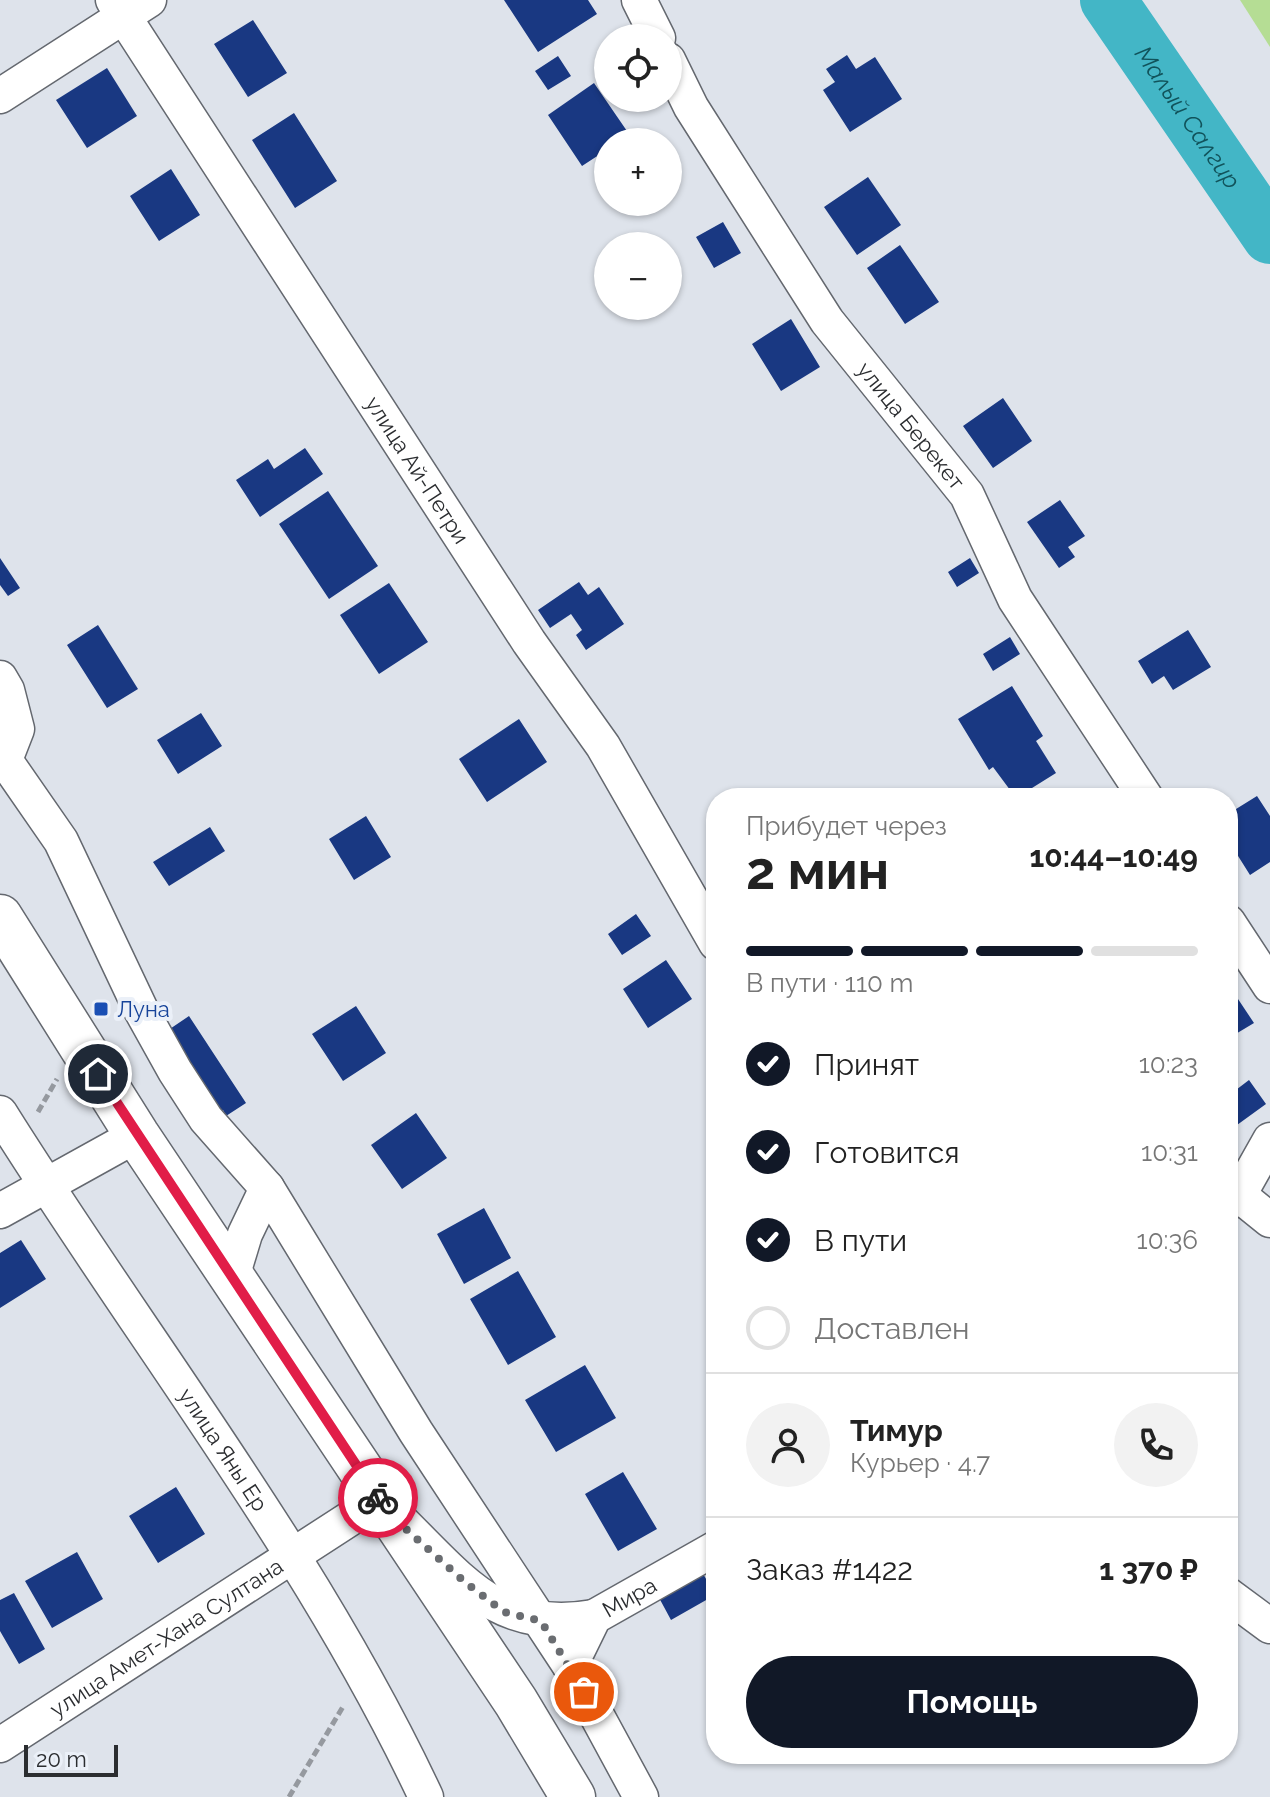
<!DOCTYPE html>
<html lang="ru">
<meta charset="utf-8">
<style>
body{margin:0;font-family:Raleway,sans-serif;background:#f2f2f2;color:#222;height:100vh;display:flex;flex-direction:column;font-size:30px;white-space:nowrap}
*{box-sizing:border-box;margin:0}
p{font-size:26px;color:#767676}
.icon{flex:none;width:44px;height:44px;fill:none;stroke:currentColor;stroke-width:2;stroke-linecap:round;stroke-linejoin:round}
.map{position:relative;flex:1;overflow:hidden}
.details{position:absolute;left:706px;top:788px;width:532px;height:976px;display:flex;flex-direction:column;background:#fff;border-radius:32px;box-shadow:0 2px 6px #0004}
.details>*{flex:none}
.tools{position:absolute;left:594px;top:24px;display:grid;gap:16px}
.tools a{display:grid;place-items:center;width:88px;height:88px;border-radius:50%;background:#fff;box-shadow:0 2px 6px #0004;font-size:40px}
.scale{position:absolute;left:24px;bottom:20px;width:94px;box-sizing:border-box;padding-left:8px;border:4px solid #2b2d30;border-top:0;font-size:22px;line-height:28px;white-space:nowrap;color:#2b2d30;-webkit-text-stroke:6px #ebf0f8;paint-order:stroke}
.pin{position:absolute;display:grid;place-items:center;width:68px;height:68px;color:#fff;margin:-34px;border:4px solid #fff;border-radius:50%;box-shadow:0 2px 8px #0007}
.courier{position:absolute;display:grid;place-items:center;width:80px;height:80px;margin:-40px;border:6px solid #e11d48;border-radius:50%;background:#fff;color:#222;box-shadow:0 2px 10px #0007}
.summary em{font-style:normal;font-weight:700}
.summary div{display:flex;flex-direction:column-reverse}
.summary{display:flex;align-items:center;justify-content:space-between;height:136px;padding:0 40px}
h1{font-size:52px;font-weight:700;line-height:60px}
.bar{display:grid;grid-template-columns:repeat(4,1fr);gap:12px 8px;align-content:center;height:96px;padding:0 40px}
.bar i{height:10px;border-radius:6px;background:#e0e0e0}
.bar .selected{background:#111827}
.bar p{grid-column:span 4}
.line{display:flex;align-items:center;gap:20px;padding:0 40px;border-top:2px solid #e0e0e0}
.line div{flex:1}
.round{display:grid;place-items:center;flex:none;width:84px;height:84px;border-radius:42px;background:#f2f2f2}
ol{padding:0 40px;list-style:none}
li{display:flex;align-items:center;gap:24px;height:88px}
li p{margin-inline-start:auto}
li .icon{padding:8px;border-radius:50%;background:#111827;color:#fff;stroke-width:4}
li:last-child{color:#767676}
li i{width:44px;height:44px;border:4px solid #e0e0e0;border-radius:50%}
.action{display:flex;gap:16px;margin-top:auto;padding:16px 40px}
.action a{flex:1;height:92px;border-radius:48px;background:#111827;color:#fff;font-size:32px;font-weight:700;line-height:92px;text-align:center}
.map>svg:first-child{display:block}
.green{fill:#b5dd94}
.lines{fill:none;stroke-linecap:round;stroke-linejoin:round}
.river{stroke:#43b6c6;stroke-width:56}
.building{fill:#193882}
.minor-casing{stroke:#64686f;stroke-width:37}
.secondary-casing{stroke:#64686f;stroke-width:47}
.path{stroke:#95999f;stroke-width:5;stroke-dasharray:8 4;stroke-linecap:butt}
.minor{stroke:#fff;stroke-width:34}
.secondary{stroke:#fff;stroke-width:44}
.done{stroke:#6a6d71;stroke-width:8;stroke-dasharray:0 14.4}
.route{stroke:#e11d48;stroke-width:10}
.transit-dot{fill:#1a4fb4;stroke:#ebf0f8;stroke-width:3}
.labels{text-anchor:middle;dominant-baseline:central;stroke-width:8;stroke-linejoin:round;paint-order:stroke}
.street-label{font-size:22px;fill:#2b2d30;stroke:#ebf0f8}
.transit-label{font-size:22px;fill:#164399;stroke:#ebf0f8;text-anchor:start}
.water-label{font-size:24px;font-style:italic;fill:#11535b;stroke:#ebf0f8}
</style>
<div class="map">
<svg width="1270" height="1797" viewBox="0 0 1270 1797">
<rect width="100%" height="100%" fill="#dee3eb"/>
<path class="green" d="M1240,0H1270V47Z"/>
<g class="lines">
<path class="river" id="s1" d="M1108,0L1270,236"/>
</g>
<path class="building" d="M504,0H588L597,14L538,52Z
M253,20L287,73L248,97L214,44Z
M847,55L856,69L875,57L902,99L850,132L823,90L835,82L826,69Z
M558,56L571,76L548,90L535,71Z
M107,68L137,116L87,148L56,100Z
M594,83L629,134L618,142H608V149L582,166L548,115Z
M294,113L337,181L295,208L252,140Z
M171,169L200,215L159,241L130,196Z
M868,177L901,225L857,255L824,207Z
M723,222L741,253L714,268L696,237Z
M900,245L939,302L905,324L867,268Z
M791,319L820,367L781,391L752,344Z
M1003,398L1032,441L993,468L963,426Z
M305,448L323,474L260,517L236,480L268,459L274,469Z
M328,491L378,566L329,599L279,524Z
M1060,500L1085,536L1068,547L1075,557L1059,568L1027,522Z
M0,558L20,588L8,596L0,585Z
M970,558L979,573L957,587L948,572Z
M579,582L588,595L599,587L624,624L586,650L576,635L582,630L571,614L550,628L538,610Z
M389,583L428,642L379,674L340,615Z
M98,625L138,689L107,708L67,645Z
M1188,630L1211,667L1173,690L1164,676L1152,684L1138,661Z
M1010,637L1020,654L993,671L983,654Z
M1012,686L1043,736L1036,741L1056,773L1016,798L993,767L989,770L958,719Z
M201,713L222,746L178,774L157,740Z
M519,719L547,762L487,802L459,759Z
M1257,796L1270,816V862L1250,875L1228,840V814Z
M366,816L391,857L354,880L329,839Z
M210,827L225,851L169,886L153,862Z
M636,914L651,936L622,955L608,934Z
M666,960L692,999L648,1028L623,989Z
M1228,984L1254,1023L1234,1035L1228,1026Z
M356,1006L386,1053L343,1081L312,1034Z
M189,1016L246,1103L226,1116L223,1110L211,1117L158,1037Z
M1249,1080L1266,1104L1237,1125L1228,1113V1096Z
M416,1113L447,1158L402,1189L371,1145Z
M484,1208L511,1258L464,1284L437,1234Z
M21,1240L46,1279L0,1308V1253Z
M518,1271L556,1337L508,1365L470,1299Z
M585,1365L616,1418L556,1452L525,1400Z
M623,1472L657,1529L618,1551L585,1494Z
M176,1487L205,1534L158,1563L129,1516Z
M77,1552L103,1599L52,1628L25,1581Z
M701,1570L715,1595L671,1620L657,1594Z
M14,1593L45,1649L19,1664L0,1631V1600Z"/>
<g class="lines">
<defs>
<g id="minor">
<path id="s2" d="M113,0L529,642L603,746L716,943"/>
<path d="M639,0L658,38"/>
<path id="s3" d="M668,60L691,107L827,321L967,495L1015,599L1146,798"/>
<path d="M0,96L149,0"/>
<path d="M0,678L7,690L17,729L5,760"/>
<path d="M0,753L61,841L141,1010L175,1071L206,1119L267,1188L416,1432L570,1666"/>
<path d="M1228,922L1270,986"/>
<path id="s4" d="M0,1113C142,1340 312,1554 426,1797"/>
<path d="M1239,1195L1270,1220"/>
<path d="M1228,1203L1239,1195L1270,1140"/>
<path d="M0,1211L137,1135"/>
<path d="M232,1277L245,1234L267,1188"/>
<path d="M1228,1595L1270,1626"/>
<path id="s5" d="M0,1745L357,1514L387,1512L398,1518C461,1579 497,1634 594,1617"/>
<path id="s6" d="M641,1797L570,1666L594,1617L716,1548"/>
</g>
<path id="secondary" d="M0,917L137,1135L516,1702L573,1797"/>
</defs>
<use href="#minor" class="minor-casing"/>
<use href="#secondary" class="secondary-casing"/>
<path class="path" d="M38,1112L57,1079
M289,1797L344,1705"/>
<use href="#minor" class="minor"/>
<use href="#secondary" class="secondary"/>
</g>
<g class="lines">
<path class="done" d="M378,1498L387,1512L466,1583L504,1612L541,1621L584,1692"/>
<path class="route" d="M98,1074L378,1498"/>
</g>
<rect class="transit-dot" x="93" y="1001" width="16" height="16" rx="4"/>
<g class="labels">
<g class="street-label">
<text stroke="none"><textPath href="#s3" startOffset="440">улица Берекет</textPath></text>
<text stroke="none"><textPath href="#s2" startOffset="560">улица Ай-Петри</textPath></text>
<text stroke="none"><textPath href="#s4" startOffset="404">улица Яны Ер</textPath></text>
<text stroke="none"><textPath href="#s6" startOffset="244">Мира</textPath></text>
<text stroke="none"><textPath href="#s5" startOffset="198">улица Амет-Хана Султана</textPath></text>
</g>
<g class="transit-label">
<text x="117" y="1009">Луна</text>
</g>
<g class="water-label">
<text stroke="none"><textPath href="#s1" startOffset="142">Малый Салгир</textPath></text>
</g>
</g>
</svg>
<div class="tools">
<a><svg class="icon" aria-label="locate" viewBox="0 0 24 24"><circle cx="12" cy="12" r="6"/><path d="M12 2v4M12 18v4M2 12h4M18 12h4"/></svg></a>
<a>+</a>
<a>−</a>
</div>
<div class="scale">20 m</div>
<div class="pin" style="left:584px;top:1692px;background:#ea580c"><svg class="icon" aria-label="bag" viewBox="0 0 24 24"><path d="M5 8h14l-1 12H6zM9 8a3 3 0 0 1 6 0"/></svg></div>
<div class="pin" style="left:98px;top:1074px;background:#1f2937"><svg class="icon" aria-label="home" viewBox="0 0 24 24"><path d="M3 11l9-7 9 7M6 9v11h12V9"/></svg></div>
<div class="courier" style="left:378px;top:1498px"><svg class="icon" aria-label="bike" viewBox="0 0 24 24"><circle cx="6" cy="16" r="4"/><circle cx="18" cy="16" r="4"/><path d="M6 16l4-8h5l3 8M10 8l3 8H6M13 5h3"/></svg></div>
<section class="details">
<div class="summary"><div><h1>2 мин</h1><p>Прибудет через</p></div><em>10:44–10:49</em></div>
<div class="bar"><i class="selected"></i><i class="selected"></i><i class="selected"></i><i></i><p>В пути · 110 m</p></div>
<ol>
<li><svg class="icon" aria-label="check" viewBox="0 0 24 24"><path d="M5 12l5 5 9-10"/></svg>Принят<p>10:23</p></li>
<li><svg class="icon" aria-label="check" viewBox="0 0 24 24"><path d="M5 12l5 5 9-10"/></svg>Готовится<p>10:31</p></li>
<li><svg class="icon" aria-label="check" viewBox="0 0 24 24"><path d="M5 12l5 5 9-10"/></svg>В пути<p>10:36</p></li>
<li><i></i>Доставлен</li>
</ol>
<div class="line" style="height:144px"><a class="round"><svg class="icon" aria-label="person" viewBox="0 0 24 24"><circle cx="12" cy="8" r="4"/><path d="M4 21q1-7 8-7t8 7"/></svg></a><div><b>Тимур</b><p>Курьер · 4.7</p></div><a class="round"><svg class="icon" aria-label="phone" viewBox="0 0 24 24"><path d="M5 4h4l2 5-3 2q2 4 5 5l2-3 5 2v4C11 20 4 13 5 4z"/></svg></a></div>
<div class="line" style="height:104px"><div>Заказ #1422</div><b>1 370 ₽</b></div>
<div class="action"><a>Помощь</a></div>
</section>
</div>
